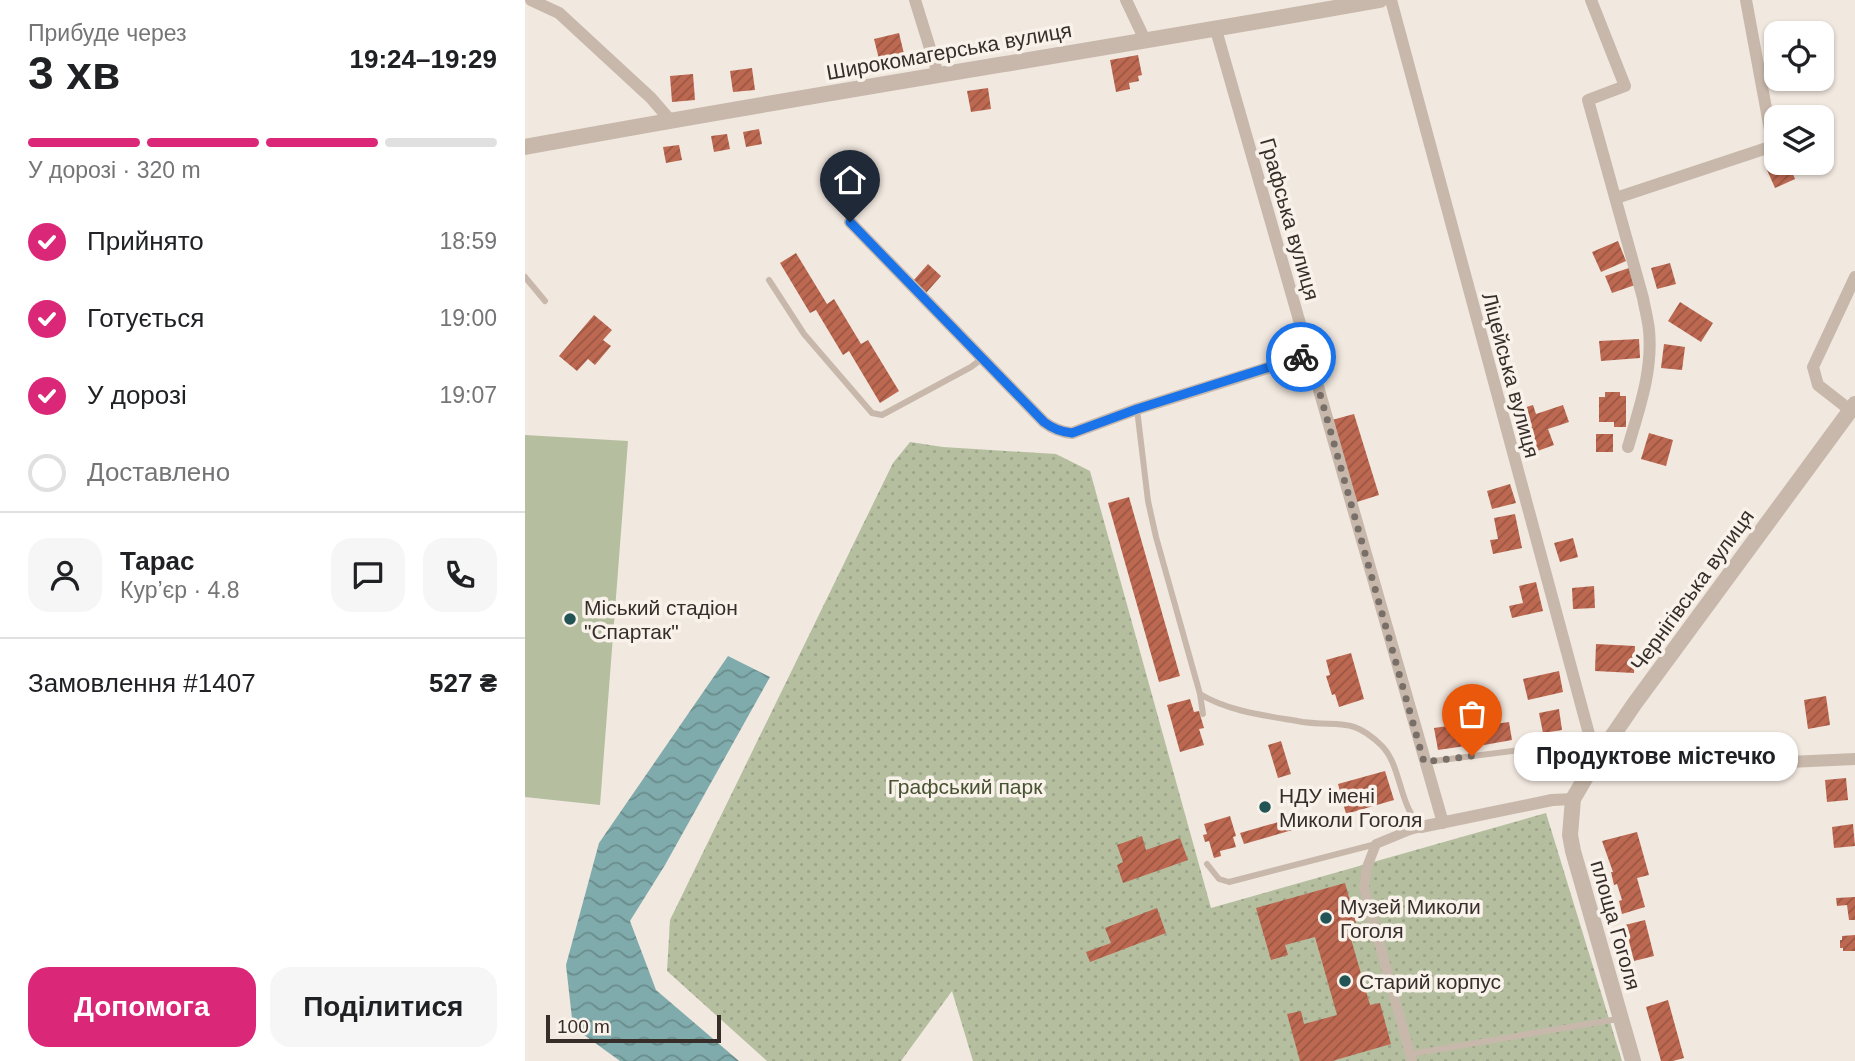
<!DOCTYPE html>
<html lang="uk">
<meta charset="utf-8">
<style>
body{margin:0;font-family:Arial,sans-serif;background:#f6f6f6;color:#202124;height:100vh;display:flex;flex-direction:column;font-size:26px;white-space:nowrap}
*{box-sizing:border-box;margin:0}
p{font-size:23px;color:#757577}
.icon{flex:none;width:38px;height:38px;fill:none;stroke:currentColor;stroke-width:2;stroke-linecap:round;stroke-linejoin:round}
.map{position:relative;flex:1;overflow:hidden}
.panel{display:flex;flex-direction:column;background:#fff;width:525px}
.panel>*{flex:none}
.fabs{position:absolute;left:1239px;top:21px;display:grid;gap:14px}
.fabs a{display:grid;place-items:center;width:70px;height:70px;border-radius:14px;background:#fff;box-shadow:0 2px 5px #0004;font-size:35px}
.scale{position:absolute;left:21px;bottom:18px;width:175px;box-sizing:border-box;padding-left:7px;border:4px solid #372e2a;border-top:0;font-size:19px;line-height:24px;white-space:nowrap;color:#372e2a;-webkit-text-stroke:5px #f9f2eb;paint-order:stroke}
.pin{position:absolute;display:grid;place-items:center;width:60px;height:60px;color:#fff;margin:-72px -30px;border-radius:50% 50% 50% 0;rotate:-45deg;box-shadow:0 0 7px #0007}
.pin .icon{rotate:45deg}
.courier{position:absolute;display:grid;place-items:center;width:70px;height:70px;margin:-35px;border:5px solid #1a73e8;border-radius:50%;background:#fff;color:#222;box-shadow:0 2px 9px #0007}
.bubble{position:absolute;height:49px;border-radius:21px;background:#fff;box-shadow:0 2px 5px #0004;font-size:23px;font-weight:600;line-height:49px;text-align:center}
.overview em{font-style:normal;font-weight:600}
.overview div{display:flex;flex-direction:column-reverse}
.overview{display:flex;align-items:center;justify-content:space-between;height:119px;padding:0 28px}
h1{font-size:46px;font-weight:600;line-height:52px}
.bar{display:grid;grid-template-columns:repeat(4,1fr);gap:10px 7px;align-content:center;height:84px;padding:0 28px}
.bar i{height:9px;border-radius:5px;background:#e0e0e0}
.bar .current{background:#db2777}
.bar p{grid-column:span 4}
.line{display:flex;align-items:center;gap:18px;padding:0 28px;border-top:2px solid #e0e0e0}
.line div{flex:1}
.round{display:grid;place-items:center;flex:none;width:74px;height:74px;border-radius:21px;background:#f6f6f6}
ol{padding:0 28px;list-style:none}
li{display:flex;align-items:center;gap:21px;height:77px}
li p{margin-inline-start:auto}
li .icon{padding:7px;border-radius:50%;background:#db2777;color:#fff;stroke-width:4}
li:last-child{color:#757577}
li i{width:38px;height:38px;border:4px solid #e0e0e0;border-radius:50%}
.action{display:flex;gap:14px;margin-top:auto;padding:14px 28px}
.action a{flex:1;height:80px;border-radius:21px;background:#db2777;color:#fff;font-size:28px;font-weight:600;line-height:80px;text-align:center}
.action a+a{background:#f6f6f6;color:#202124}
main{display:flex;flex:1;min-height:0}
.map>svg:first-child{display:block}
.green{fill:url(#green-dots)}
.pitch{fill:#b5bfa0}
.water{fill:url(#water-waves)}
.building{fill:url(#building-hatch)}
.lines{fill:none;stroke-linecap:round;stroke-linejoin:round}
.service{stroke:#c8b8ab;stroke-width:6}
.pedestrian{stroke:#c8b8ab;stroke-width:10}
.minor{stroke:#c8b8ab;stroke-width:12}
.tertiary{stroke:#c8b8ab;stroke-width:16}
.done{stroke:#786f69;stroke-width:7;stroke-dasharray:0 12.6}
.route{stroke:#1a73e8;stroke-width:9}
.poi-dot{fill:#225355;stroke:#f9f2eb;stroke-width:2.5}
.labels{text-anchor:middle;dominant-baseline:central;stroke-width:7;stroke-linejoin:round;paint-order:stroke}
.street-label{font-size:21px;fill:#372e2a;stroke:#f9f2eb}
.poi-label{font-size:21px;fill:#372e2a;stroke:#f9f2eb;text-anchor:start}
.park-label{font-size:21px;fill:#475330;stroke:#f9f2eb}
</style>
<main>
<section class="panel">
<div class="overview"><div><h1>3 хв</h1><p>Прибуде через</p></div><em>19:24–19:29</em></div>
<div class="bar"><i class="current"></i><i class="current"></i><i class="current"></i><i></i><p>У дорозі · 320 m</p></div>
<ol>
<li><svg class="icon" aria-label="check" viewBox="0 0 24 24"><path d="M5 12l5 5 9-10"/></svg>Прийнято<p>18:59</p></li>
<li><svg class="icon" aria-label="check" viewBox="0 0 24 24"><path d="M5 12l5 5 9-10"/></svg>Готується<p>19:00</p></li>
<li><svg class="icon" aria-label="check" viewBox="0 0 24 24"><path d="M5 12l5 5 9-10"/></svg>У дорозі<p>19:07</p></li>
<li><i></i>Доставлено</li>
</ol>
<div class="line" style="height:126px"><a class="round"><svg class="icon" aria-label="person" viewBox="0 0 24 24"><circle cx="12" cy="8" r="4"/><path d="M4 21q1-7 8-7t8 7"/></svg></a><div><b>Тарас</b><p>Кур’єр · 4.8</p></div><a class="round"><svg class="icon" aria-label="chat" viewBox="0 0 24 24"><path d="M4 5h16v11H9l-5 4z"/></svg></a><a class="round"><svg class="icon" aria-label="phone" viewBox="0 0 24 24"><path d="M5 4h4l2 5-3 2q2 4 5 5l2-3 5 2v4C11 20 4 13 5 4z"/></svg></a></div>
<div class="line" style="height:91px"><div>Замовлення #1407</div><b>527 ₴</b></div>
<div class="action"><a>Допомога</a><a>Поділитися</a></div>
</section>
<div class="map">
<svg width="1330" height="1061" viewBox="0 0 1330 1061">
<defs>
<pattern id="green-dots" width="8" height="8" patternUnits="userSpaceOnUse" patternTransform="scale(1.75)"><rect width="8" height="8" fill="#b5bfa0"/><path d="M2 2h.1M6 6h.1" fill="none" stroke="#9ca48a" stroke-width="1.8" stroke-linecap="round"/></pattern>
<pattern id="water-waves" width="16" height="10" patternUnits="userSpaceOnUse" patternTransform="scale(1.75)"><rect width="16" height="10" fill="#80abac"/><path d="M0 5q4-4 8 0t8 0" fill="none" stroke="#6a8c8c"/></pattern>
<pattern id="building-hatch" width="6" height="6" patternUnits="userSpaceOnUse" patternTransform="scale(1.75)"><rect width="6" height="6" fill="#bd6851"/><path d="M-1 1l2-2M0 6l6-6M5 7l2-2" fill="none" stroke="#9a5643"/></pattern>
</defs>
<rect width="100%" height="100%" fill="#f1e8df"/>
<path class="green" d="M385,442L418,447L531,454L565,471L686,908L1021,813L1097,1061H448L427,991L376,1061H242L142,971L145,920L368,463Z"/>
<path class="pitch" d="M0,435L103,441L75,805L0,797Z"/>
<path class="water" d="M203,656L245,677L140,865L105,921L131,990L214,1061H95L48,1027L41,965L74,843Z"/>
<path class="building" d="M374,33L380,58L355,63L349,39Z
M613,55L617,75L613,76L614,81L604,83L605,89L591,92L585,60Z
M227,68L230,90L208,92L205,71Z
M168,74L170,100L147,102L145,76Z
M463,88L466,109L446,112L442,91Z
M234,129L237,144L221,147L218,132Z
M202,134L205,149L189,152L186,136Z
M154,145L157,160L141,163L138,147Z
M1251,152V163H1263L1270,179L1250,188L1242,170L1245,169L1240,157Z
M1093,241L1101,261L1076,272L1067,252Z
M271,253L302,304L309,299L336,344L343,340L374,391L355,403L324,351L318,355L291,310L285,313L255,263Z
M1145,263L1151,284L1132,289L1126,268Z
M403,264L416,276L401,293L388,281Z
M1104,268L1110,285L1087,293L1080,276Z
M1155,302L1188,323L1176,342L1143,321Z
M69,315L87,330L78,340L86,346L70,365L63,359L52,371L34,356Z
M1114,339L1115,358L1076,361L1074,341Z
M1139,344L1160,347L1157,370L1136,368Z
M1080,392H1095V396H1101V427H1089V422H1074V397H1080Z
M1008,405L1011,414L1038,405L1044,422L1023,429L1029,445L1007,453L992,410Z
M829,414L854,495L832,502L807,420Z
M1124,433L1148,440L1141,466L1116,459Z
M1071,434H1088V452H1071Z
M985,484L991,503L967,509L962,491Z
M604,497L655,676L634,682L583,503Z
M990,514L997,548L968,554L965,540L973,539L969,518Z
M1048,538L1053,557L1035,562L1029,543Z
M1011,582L1018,611L987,618L984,606L998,603L994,586Z
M1069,586L1070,608L1048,609L1047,588Z
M1071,644L1110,646L1109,673L1070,671Z
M826,653L839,699L814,707L810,694L807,695L801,676L805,675L801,660Z
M1034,671L1038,692L1003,700L998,679Z
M1301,696L1305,725L1283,729L1279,700Z
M665,699L669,712L674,711L679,728L674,729L679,745L655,752L642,705Z
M1034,709L1037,730L1018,733L1014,713Z
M984,722L987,740L959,745L958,740L950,741L948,727Z
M929,725V728L944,726L947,745L913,750L909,728Z
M756,741L766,774L753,778L743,745Z
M860,771L869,800L821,814L813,784Z
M1321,778L1323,800L1302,802L1300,780Z
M785,813L788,824L719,844L715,833Z
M705,816L711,836L708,837L711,847L695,851L696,856L689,858L684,841L680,842L678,835L682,834L679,824Z
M1328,824L1330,846L1309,848L1307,827Z
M1112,832L1124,875L1112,878L1120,907L1097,914L1094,901L1097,900L1092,884L1089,885L1086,872H1088L1077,841Z
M617,836L621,850L655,838L663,860L598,883L592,865L598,862L592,845Z
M820,883L831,923L822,925L845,1005L855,1003L866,1044L807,1061H775L762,1014L776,1011L779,1024L812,1015L790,937L760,945L763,955L746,960L731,908Z
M1330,897V920H1324L1322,905L1312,906L1311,898Z
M632,908L641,933L565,962L561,952L586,943L580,928Z
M1120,920L1129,956L1109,961L1100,925Z
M1330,935V951H1318V948H1315V940H1317V936Z
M1143,1000L1159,1058L1148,1061H1136L1121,1007Z"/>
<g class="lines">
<path class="service" d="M0,277L20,301
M244,280L279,334L347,413L357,415L446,367L458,358
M612,409L623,501L631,537L675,694L678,714
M675,694C704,712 744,716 778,722C813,727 827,716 857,746C877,767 873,804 896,827
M901,762L1043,744L1071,760
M682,864L694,879L704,882L851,844
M885,1054L1093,1019"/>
<path class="pedestrian" d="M887,1061L839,888L842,867L851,844L885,830L896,827"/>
<path class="minor" d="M6,0L34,13L126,98L145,120
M390,0L413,74
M601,0L620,40
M866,0L1071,760L1094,770L1330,759
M1066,0L1100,86L1063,100L1118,298C1120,309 1123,320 1124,330C1128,371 1114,409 1103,447
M691,30L918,823
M1091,198L1248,146L1221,0
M325,222L519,422C528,429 536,432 547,433L612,409L784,355
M1325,410L1293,385L1288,367L1330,277
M896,827L1027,800L1048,799"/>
<path class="tertiary" d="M0,147C284,94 570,51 855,0
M1108,1061L1048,851L1045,835L1048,799L1071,760L1110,703L1330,404"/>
</g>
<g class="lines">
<path class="done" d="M776,357L784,355L899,762L947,756"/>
<path class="route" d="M325,222L519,422C528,429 536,432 547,433L612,409L776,357"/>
</g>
<g class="poi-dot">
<circle cx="45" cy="619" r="7"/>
<circle cx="740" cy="807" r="7"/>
<circle cx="801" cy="918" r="7"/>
<circle cx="820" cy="981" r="7"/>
</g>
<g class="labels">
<g class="street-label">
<text transform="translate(424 51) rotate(-10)">Широкомагерська вулиця</text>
<text transform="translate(765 219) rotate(74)">Графська вулиця</text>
<text transform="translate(986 375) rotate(75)">Ліцейська вулиця</text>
<text transform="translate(1167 590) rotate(-54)">Чернігівська вулиця</text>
<text transform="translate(1091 925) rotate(74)">площа Гоголя</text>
</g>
<g class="poi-label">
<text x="59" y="607">Міський стадіон<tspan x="59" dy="24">"Спартак"</tspan></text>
<text x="754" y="795">НДУ імені<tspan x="754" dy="24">Миколи Гоголя</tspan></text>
<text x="815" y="906">Музей Миколи<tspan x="815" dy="24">Гоголя</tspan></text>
<text x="834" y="981">Старий корпус</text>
</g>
<g class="park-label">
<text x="440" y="786">Графський парк</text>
</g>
</g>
</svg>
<div class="fabs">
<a><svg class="icon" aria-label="locate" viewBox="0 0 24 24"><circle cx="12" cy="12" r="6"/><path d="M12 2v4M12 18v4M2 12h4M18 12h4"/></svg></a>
<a><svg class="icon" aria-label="layers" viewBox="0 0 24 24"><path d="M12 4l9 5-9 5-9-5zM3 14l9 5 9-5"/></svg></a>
</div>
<div class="scale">100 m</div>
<div class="pin" style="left:947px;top:756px;background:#ea580c"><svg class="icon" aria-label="bag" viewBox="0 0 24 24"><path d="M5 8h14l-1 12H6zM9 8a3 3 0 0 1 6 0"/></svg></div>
<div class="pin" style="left:325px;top:222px;background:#1f2937"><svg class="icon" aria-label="home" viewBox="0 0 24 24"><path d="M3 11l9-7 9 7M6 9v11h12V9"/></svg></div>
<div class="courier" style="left:776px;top:357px"><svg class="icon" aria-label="bike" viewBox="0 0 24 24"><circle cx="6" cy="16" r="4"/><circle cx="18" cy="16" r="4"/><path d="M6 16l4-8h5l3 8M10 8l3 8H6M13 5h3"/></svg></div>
<div class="bubble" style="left:989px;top:732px;width:284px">Продуктове містечко</div>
</div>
</main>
